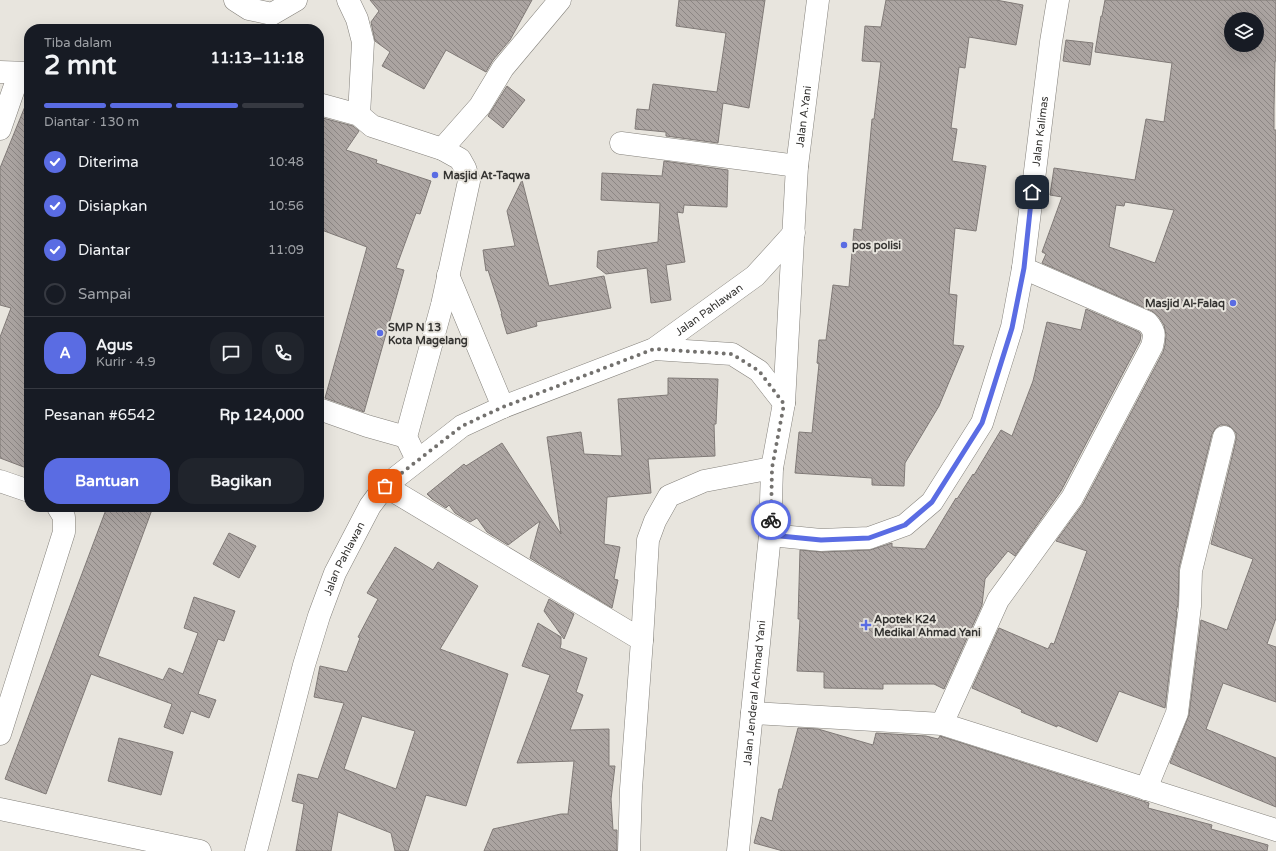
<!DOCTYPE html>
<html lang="id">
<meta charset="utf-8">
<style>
body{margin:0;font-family:"Varela Round",sans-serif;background:#20242c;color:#f1f3f6;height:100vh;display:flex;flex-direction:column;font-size:15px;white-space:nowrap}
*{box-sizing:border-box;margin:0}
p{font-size:13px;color:#9ea1a6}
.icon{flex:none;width:22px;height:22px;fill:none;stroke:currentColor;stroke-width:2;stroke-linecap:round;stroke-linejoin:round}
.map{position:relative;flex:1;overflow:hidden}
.drawer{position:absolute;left:24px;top:24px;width:300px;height:488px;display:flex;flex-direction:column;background:#171b24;border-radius:16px;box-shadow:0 4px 16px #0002}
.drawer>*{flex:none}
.fabs{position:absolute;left:1224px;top:12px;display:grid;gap:8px}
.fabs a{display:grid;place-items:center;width:40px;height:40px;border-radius:50%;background:#171b24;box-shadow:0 4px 16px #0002;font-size:20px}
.pin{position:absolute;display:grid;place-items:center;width:34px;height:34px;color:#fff;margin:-17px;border-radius:8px;box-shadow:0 2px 6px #0006}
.courier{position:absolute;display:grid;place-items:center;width:40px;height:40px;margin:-20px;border:3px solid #5a6ce3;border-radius:50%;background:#fff;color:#222;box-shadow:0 1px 5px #0007}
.summary em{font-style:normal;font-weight:700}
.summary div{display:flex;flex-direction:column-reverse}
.summary{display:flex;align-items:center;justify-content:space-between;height:68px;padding:0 20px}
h1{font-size:26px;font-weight:700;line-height:30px}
.bar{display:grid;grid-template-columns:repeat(4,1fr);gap:6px 4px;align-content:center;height:48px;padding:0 20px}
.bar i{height:5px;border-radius:3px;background:#363941}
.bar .current{background:#5a6ce3}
.bar p{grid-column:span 4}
.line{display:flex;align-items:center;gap:10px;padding:0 20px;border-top:1px solid #363941}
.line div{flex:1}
.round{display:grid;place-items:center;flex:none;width:42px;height:42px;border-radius:16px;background:#20242c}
ol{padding:0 20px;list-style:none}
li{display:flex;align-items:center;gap:12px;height:44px}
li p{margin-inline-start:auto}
li .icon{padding:4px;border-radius:50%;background:#5a6ce3;color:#fff;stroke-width:4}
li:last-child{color:#9ea1a6}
li i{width:22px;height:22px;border:2px solid #363941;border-radius:50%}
.primary-button{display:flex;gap:8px;margin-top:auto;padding:8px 20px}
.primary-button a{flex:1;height:46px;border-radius:16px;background:#5a6ce3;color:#fff;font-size:16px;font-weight:700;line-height:46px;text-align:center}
.primary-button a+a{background:#20242c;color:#f1f3f6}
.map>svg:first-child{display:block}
.building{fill:url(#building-back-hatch);stroke:#807a77;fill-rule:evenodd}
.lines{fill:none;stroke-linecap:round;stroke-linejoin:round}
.minor-casing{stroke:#84817b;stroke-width:23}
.major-casing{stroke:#84817b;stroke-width:23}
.highway-casing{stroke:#84817b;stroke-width:23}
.minor{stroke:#fff;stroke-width:22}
.major{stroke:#fff;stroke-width:22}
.highway{stroke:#fff;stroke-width:22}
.done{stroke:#73716e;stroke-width:4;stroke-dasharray:0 7.2}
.route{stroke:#5a6ce3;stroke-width:5}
.poi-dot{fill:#5a6ce3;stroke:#e8e5de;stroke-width:1.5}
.labels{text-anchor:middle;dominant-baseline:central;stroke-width:4;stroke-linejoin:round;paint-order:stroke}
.street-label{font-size:11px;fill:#343331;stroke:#e8e5de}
.poi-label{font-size:11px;font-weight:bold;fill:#343331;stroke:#e8e5de;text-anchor:start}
</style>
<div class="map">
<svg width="1276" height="851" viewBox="0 0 1276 851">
<defs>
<pattern id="building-back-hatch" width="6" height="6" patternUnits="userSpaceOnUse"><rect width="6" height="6" fill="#aba4a1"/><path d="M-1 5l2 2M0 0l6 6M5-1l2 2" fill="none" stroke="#8c8684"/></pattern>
</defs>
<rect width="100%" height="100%" fill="#e8e5de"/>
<path class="building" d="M370,0H532L510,40L493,60L486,72L446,50L424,89L382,66L390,52L375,41L371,22L379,11Z
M679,0H765L749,108L723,103L718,143L666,136V132L635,129L637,109L649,110L653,84L717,92L726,33L676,26Z
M886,0H996L1023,5L1016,45L969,37L965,68L959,67L951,128L957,129L952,161L986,166L976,231L955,228L949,294L957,295L953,345L964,346L939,406L905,463L904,486L872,485V478L795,473L799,432L812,433L819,364L817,363L819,340H826L833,285L849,287L854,229L862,230L872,119H874L881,62L862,61L865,26L881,27Z
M1105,0H1276V61H1275L1274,108V130H1276V618L1267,644L1276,647V702L1223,683L1206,729L1276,758V807L1170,763L1189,715L1201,620L1227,630L1253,559L1211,544L1236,440V433L1232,428L1227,425H1220L1215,429L1212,434L1179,568L1178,605L1176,611L1177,612L1165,708L1119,691L1097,742L1057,725V727L1021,712L1022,710L972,688L999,628L1048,649L1051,643L1054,644L1087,551L1056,541L1083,504L1163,352L1165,345L1166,335L1164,325L1159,317L1152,311L1042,263L1046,254L1042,252L1062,197L1050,195L1054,168L1135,180L1146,119L1164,122L1172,63L1095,52L1101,16H1102ZM1231,19H1257V45H1231ZM1125,202L1174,210L1155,263L1109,247L1116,205L1124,206Z
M1066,40L1093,43L1090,65L1063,61Z
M507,86L525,100L503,128L488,116Z
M28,99H29V469L0,458V337L11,308L0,305V168Z
M319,117L353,126L359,131L346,150L377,160L376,163L431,181L420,214L416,213L396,268L404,270L364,412L325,398L367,247L319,229Z
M664,161L728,170L727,207L684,205L683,213L677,212L685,262L666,265L671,300L651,303L647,268L606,274L597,267L598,251L658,242L660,203L601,200L602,173L662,176Z
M522,180L549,286L604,276L611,308L536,322L537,326L507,334L501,314H502L488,270L486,271L483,250L515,246L507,211Z
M1086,309L1139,332L1141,335L1140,341L1061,491L1015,556L1008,551L985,579L982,605L944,689L934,684H883V689L824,688V672L797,671L800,619H798L800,550L822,552L870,550L892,543V547L925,549L956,498L957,499L973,474L974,475L1001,430L1012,436L1033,381L1047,322L1081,330Z
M668,378L718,379L716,424H714L715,456L648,459L651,493L607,497L604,544L620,547L614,579L618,580L612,608L530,558L540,521L508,545L487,532L477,518L470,522L455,513L449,505L446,508L432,499L427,494L464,464L466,466L502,443L561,534L547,437L581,432L584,454L622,456L618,399L668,395Z
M107,507H153L98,656L163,680L169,668L183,674L198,633L184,628L194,597L235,611L224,641L218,639L198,694L216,700L209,718L191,711L183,734L164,727L172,704L91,674L46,794L5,779Z
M229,533L256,546L239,578L213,564Z
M395,547L433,570L438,562L478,586L440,649L508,674L466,806L426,795L408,851H395L391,833L338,812L331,851H296L304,804L292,801L298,774L318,779L344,703L314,697L320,666L347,672L360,638L358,637L378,599L367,593ZM362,716L415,731L396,789L344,769Z
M549,599L574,614L564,639L544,611Z
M538,623L561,637V644L560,648L587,658L576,692L583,695L570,730L609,729V766H615L611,799L613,830H617V851H484L493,829L561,814H568L574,761L517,763L550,675L522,666Z
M798,728L818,729L873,745L876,733L926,736L938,739L940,736L1149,803L1148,808L1212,825L1211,829L1268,845L1267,851H783L754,843L761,817L772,821L779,789H782Z
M119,738L173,752L161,795L108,781Z"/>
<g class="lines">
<defs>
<g id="minor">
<path d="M235,0L249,9L272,14L296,0"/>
<path d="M348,0L357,19L363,42L359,115"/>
<path d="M0,72L29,73"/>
<path d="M319,104L359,115L372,126L442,149L460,159L465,168L469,181L442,305L406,437L417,460"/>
<path d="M0,129L19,74"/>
<path d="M621,143L797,166"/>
<path d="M442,149L480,106L503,68L560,0"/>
<path d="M448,275L503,407"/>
<path d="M319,409L367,426L406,437"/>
<path d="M0,481L29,491"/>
<path d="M385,486L642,640L631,789L629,851"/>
<path id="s1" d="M770,535L821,540L869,538L905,525L932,502L982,423L1012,327L1023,268L1051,42L1058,0"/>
<path d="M642,640L648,540L655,521L669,496L704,481L772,468"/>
<path d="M752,713L942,724L1276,830"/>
<path d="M942,724L998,600L1072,498L1152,346C1155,335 1155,331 1147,322L1023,268"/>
<path d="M0,734L64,532V517L58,507"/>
<path d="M1146,789L1177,713L1190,606L1191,571L1224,437"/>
<path d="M0,809L200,851"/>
</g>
<g id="major">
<path id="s2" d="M256,851L304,665L319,616L335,573L370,506L385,486L462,426L503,407L654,349L755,276L794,233"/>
</g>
<g id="highway">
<path d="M654,349L732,354L759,371L784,403"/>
<path id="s3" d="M738,851L770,535L772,468L784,403L797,166L818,0"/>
</g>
</defs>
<use href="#minor" class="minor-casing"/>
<use href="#major" class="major-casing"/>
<use href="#highway" class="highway-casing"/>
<use href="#minor" class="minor"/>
<use href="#major" class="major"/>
<use href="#highway" class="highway"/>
</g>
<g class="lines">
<path class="done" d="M385,486L462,426L503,407L654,349L732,354L759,371L784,404L772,468L771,520"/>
<path class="route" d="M771,520L770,535L821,540L869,538L905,525L932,502L982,423L991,395L1012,328L1024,268L1032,192"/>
</g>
<g class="poi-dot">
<circle cx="435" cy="175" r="4"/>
<circle cx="844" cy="245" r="4"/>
<circle cx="1233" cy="303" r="4"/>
<circle cx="380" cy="333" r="4"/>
<path d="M864 619h4v4h4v4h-4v4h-4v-4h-4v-4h4z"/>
</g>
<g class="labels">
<g class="street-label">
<text stroke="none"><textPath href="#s3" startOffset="738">Jalan A.Yani</textPath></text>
<text stroke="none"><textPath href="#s1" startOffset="565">Jalan Kalimas</textPath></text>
<text stroke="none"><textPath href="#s2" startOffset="762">Jalan Pahlawan</textPath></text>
<text stroke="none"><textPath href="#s2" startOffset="306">Jalan Pahlawan</textPath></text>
<text stroke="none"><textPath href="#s3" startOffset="159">Jalan Jenderal Achmad Yani</textPath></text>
</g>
<g class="poi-label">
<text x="443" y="175">Masjid At-Taqwa</text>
<text x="852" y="245">pos polisi</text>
<text x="1225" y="303" text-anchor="end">Masjid Al-Falaq</text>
<text x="388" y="327">SMP N 13<tspan x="388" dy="13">Kota Magelang</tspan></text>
<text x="874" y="619">Apotek K24<tspan x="874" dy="13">Medikal Ahmad Yani</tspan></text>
</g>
</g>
</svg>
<div class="fabs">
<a><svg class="icon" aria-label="layers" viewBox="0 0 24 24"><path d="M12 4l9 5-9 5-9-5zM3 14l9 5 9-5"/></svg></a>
</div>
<div class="pin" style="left:385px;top:486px;background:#ea580c"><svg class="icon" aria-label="bag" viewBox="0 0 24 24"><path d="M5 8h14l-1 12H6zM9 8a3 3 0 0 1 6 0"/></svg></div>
<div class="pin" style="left:1032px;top:192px;background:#1f2937"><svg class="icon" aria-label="home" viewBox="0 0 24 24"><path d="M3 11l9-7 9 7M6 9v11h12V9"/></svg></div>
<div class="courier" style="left:771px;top:520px"><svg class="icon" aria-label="bike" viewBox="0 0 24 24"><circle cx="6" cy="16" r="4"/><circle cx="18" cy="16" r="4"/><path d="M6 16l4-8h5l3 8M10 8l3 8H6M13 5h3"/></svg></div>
<section class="drawer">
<div class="summary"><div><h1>2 mnt</h1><p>Tiba dalam</p></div><em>11:13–11:18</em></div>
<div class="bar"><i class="current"></i><i class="current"></i><i class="current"></i><i></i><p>Diantar · 130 m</p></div>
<ol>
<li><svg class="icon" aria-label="check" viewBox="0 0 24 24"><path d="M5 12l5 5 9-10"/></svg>Diterima<p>10:48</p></li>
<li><svg class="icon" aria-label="check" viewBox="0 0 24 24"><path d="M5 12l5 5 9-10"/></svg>Disiapkan<p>10:56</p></li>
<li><svg class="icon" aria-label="check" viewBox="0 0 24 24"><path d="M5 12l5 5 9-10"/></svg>Diantar<p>11:09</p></li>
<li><i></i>Sampai</li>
</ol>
<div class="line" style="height:72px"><b class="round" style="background:#5a6ce3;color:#fff">A</b><div><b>Agus</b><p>Kurir · 4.9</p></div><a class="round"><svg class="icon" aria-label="chat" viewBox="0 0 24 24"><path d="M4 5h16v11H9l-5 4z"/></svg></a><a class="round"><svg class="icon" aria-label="phone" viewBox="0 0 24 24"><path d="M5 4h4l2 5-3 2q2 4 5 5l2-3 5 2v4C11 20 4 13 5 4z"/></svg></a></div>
<div class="line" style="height:52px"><div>Pesanan #6542</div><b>Rp 124,000</b></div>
<div class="primary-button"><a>Bantuan</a><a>Bagikan</a></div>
</section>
</div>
